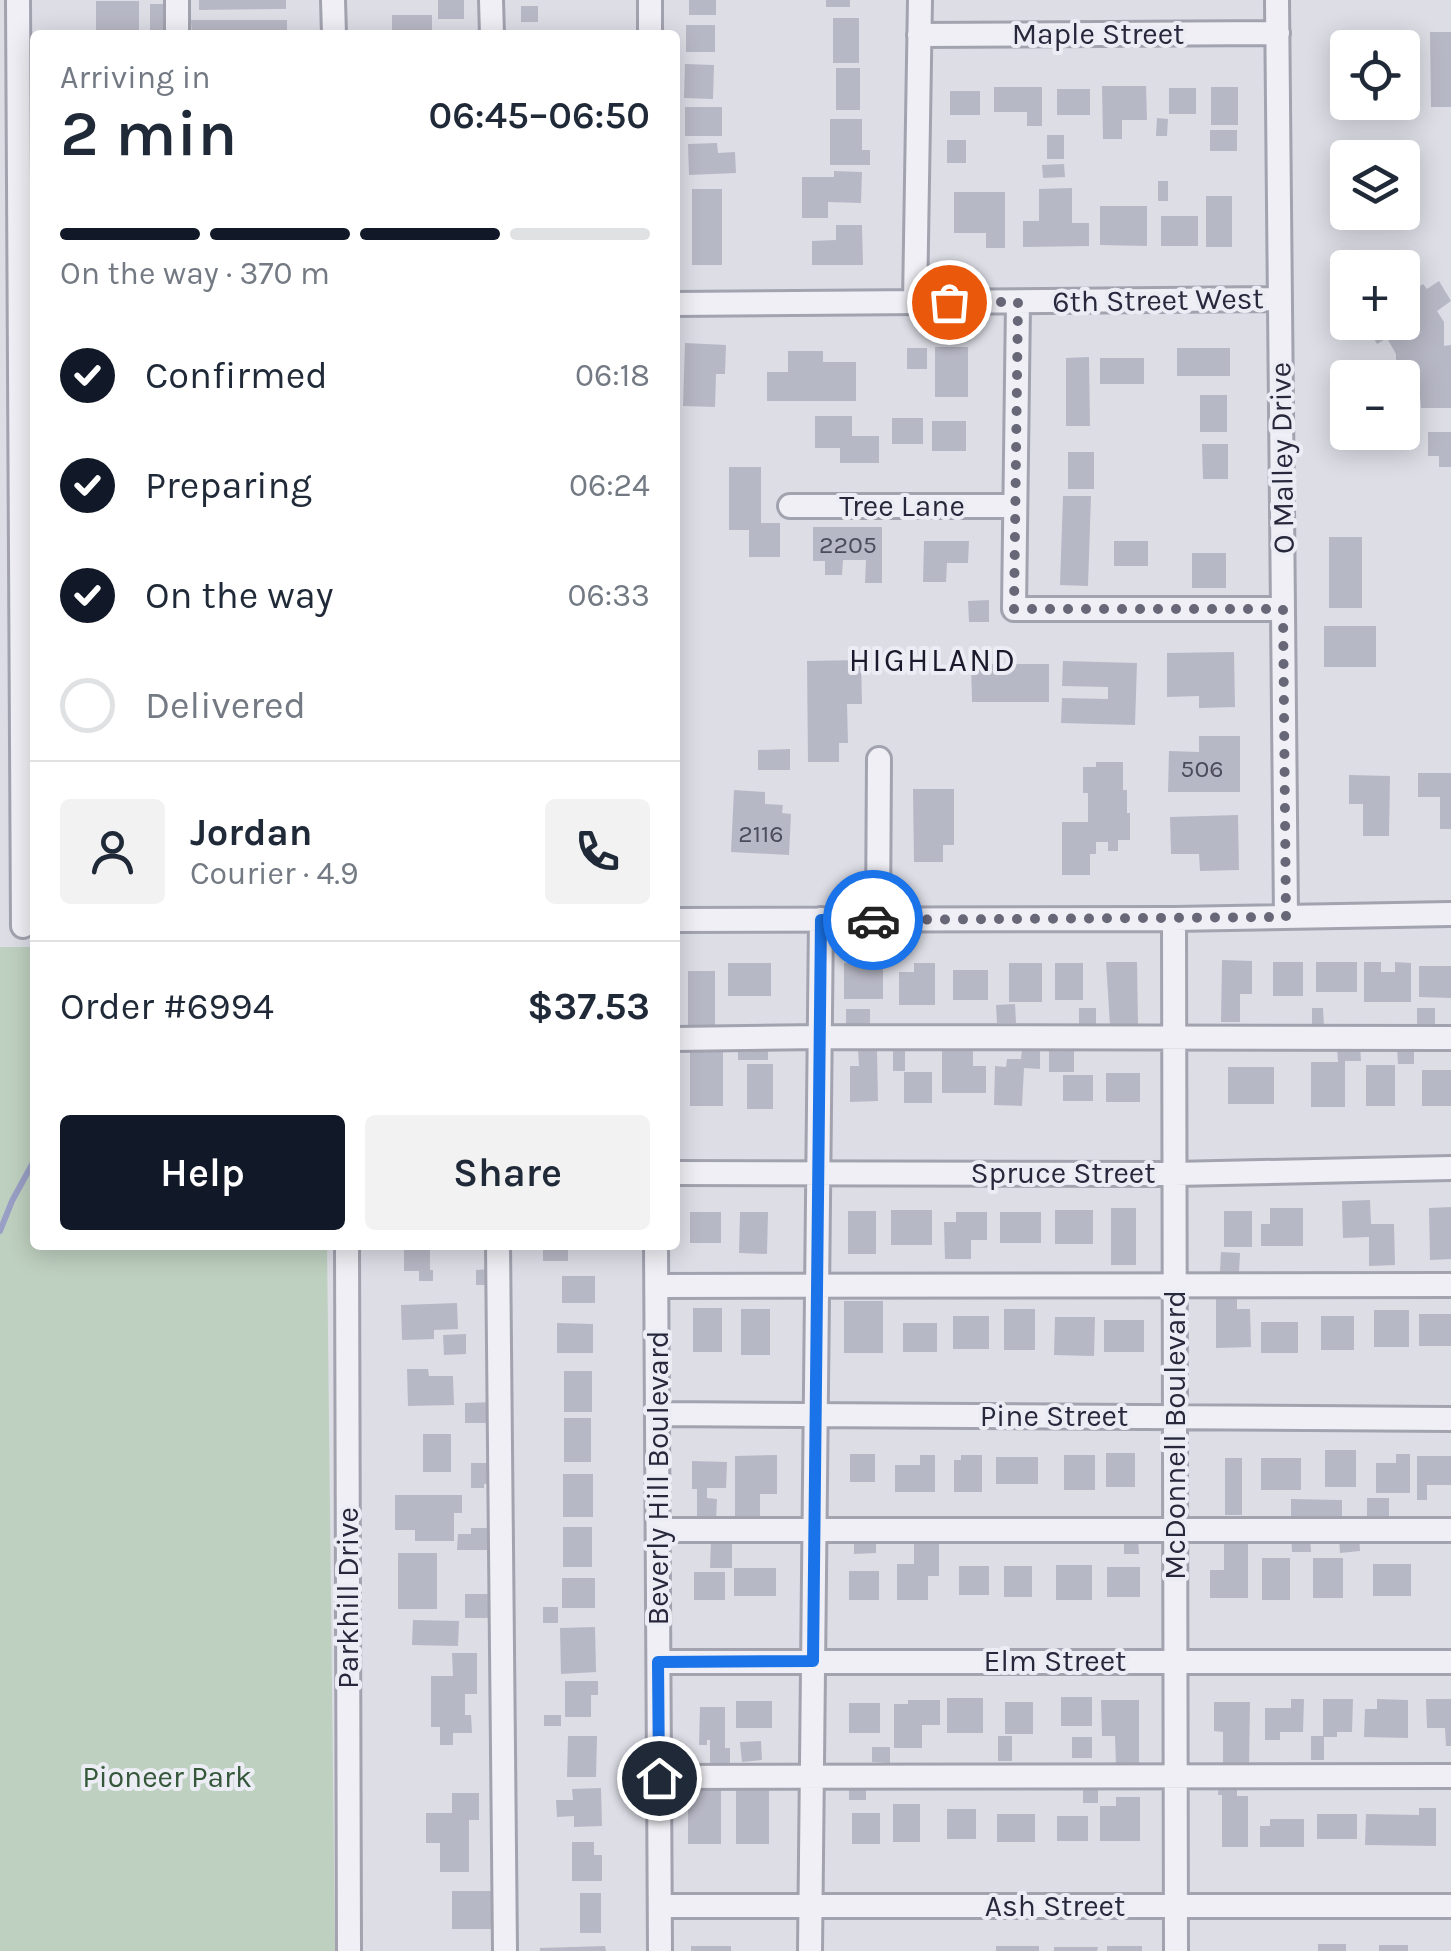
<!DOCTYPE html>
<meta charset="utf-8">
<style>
body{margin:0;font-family:Karla,sans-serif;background:#f2f2f3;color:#1f2937;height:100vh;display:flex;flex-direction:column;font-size:38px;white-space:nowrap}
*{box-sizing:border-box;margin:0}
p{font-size:32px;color:#747a83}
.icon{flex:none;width:55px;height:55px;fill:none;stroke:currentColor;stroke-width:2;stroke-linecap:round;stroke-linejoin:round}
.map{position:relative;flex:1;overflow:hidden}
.details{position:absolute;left:30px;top:30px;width:650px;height:1220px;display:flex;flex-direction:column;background:#fff;border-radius:10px;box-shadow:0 5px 25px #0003}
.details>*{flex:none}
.tools{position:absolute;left:1330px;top:30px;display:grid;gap:20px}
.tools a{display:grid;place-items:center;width:90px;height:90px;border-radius:10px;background:#fff;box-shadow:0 5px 25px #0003;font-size:50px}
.pin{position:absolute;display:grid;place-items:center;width:85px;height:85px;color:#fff;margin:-42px;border:5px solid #fff;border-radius:50%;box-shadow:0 2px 10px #0007}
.courier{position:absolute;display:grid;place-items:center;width:100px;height:100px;margin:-50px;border:8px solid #1a73e8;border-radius:50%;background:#fff;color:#222;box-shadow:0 2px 12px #0007}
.head em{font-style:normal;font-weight:600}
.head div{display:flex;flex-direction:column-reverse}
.head{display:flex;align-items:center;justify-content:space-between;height:170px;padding:0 30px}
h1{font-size:65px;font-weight:600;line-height:75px}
.bar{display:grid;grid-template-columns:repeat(4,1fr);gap:15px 10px;align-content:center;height:120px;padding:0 30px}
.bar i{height:12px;border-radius:8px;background:#e0e1e3}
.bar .on{background:#111827}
.bar p{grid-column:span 4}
.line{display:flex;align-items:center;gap:25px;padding:0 30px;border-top:2px solid #e0e1e3}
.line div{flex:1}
.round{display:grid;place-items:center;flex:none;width:105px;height:105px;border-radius:10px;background:#f2f2f3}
ol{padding:0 30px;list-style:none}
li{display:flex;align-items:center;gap:30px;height:110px}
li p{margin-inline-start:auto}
li .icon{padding:10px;border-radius:50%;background:#111827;color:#fff;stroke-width:4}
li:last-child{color:#747a83}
li i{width:55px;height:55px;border:5px solid #e0e1e3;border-radius:50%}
.cta{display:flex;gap:20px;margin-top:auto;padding:20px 30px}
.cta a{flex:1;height:115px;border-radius:10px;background:#111827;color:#fff;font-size:40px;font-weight:600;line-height:115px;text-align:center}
.cta a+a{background:#f2f2f3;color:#1f2937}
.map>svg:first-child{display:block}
.green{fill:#bed0c0}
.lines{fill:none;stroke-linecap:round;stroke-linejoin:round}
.stream{stroke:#999fc5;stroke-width:6}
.building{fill:#b7b8c5}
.minor-casing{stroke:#a3a3b0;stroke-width:28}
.minor{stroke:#efeff5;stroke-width:22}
.done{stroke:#676778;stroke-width:10;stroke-dasharray:0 18}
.route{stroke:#1a73e8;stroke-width:12}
.labels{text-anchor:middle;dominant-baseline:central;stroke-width:8;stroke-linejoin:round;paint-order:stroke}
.number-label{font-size:25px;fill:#4b4c5e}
.street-label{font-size:30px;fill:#27283c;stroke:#ecedf4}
.park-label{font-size:30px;fill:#35573a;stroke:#ecedf4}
.neighbourhood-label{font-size:32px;letter-spacing:2.5px;fill:#1a1a2c;stroke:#ecedf4}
</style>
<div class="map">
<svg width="1451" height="1951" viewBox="0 0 1451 1951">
<rect width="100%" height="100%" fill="#dddde6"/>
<path class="green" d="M0,947H35V1245H327L335,1951H0Z"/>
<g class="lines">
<path class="stream" d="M0,1231L12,1201L35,1159"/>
</g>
<path class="building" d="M199,0H286V9L199,10Z
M438,0H464V19H438Z
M689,0H716V15H689Z
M826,0H850V7H826Z
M96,1H139V33H96Z
M150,4H169V32H150Z
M521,6H538V22H521Z
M392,15H432V35H392Z
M833,18H859V63H833Z
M191,20H287V35H192Z
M686,25H715V52H686Z
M1430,32H1451V107H1431Z
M685,64L714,65L713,99L684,98Z
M836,68H860V110H836Z
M1402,77H1411L1412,104H1402Z
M1102,86H1146L1147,120H1122V139H1103Z
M994,87H1042V126H1027V112H994Z
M1211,87H1238V125H1211Z
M1169,88H1196V114H1169Z
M1057,89H1090V115H1057Z
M950,91H980V115H950Z
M685,107H722V136H685Z
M1157,118L1168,119L1167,136H1156Z
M830,119H862V150H870V165H830Z
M1210,130H1237V151H1210Z
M1047,135H1064V159H1047Z
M947,140H966V163H947Z
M717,143L718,153L735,152L736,173L689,175L688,144Z
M1064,164L1065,177L1043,178L1042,165Z
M834,171L862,172L861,203L828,202V218H802V177H834Z
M1158,181H1168V201H1158Z
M1072,188V223H1089V246L1023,247V221H1039V189Z
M692,189H722V265H692Z
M954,192H1005V248H986V233H954Z
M1206,196H1232V247H1206Z
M1100,206H1147V246L1100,245Z
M1161,216H1198V246H1161Z
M836,225H862L863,265H812V241L836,240Z
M1439,281L1451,301L1437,311L1444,322V346L1451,345V408H1421L1420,396H1402V378H1386V366H1396V354L1387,338L1377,344L1364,322H1402V289L1413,283L1417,288L1423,284L1427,289Z
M685,343L726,345L725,374H716L715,407L683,406Z
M935,347H968V397H935Z
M907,348H927V369H907Z
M1177,348H1230V376H1177Z
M788,351H823V362H856V401H767V372H788Z
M1089,357L1090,426H1066V358Z
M1100,358H1144V384H1100Z
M1200,395H1227V432H1200Z
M815,416H852V436H879V463H840V448H815Z
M892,418H923V444H892Z
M932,421H966V451H932Z
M1428,432H1451V467H1439V456H1428Z
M1202,444H1228V479H1203Z
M1068,452H1094V489H1068Z
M729,467H761V523H780V557H749V530H729Z
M1063,496H1091L1088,586L1060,585Z
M813,527H882V583H865L866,560H843L842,575H825V561H813Z
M1329,537H1362V608H1329Z
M924,541H969L968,563H947L946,582H923Z
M1114,541H1148V566H1114Z
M1192,553H1226V588H1192Z
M989,600V622H969L968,601Z
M1324,626H1376V667H1324Z
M1234,652L1235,707L1199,708V696L1167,697V653Z
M861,660L862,704H847L848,743H839V762H808L807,661Z
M1063,661L1137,663L1135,725L1061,723L1062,698L1108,699V687L1062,686Z
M971,664H1049V702H972Z
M1199,736H1240V792H1168L1169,751L1199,752Z
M790,749V770H758V750Z
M1096,762H1123V790H1127V813H1130V840H1118V851H1108V842H1096V854H1090V875H1062V822H1088V793H1083V767H1096Z
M1418,773H1451V829H1440V797H1418Z
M1349,775L1390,776L1389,836H1363V804H1349Z
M913,789H954V845H943V862H914Z
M734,790L765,792V804L783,805L782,813L791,814L789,855L731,852Z
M1238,815L1239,870L1200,871L1199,854H1171L1170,817Z
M1222,960L1252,961V994H1240V1022H1221Z
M1106,962H1137L1138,1025H1110Z
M1273,962H1303V996H1273Z
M1316,962H1357V992H1316Z
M1364,962H1381V972H1395V962L1411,963V1002H1364Z
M728,963H771V996H728Z
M844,963H883V999H844Z
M914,963H935V1005H899V972H914Z
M1009,963H1042V1002H1009Z
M1055,963H1083V1000H1055Z
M1419,966H1451V998L1419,997Z
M953,970H988V1000H953Z
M688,971H715V1025H688Z
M1015,1004L1016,1023H997L996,1005Z
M1079,1008H1096V1027H1079Z
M1312,1008H1323L1324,1026L1312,1027Z
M1417,1008H1435V1028H1417Z
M846,1009H870V1024H846Z
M690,1044H723V1106H690Z
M738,1045H768V1060H738Z
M1360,1046L1361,1061H1345V1107H1311V1062H1338L1337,1047Z
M1397,1046H1414V1064H1398Z
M942,1047H973V1066H986V1093H942Z
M1022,1048H1040V1069L1024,1068L1022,1106L994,1105L995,1066L1006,1067L1007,1059H1021Z
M877,1049L878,1101L850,1102V1066H859L858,1050Z
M893,1049H905V1071H893Z
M1049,1050H1074V1072H1049Z
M747,1064H773V1109H747Z
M1366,1065H1395V1106H1366Z
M1228,1067H1274V1104H1228Z
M1422,1070H1451V1106H1422Z
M904,1072H932V1103H904Z
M1106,1073H1140V1102H1106Z
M1063,1075H1093V1101H1063Z
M1370,1200L1371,1224H1394L1395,1265L1369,1266V1237L1343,1238L1342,1201Z
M1451,1207V1259L1430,1260L1429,1208Z
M1111,1208H1136V1265H1111Z
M1270,1208H1303V1246H1261V1224H1270Z
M891,1210H932V1245H891Z
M1055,1210H1093V1244H1055Z
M848,1211H876V1254H848Z
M1224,1211H1252V1247H1224Z
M690,1212H721V1243H690Z
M740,1212H768L767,1254L739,1253Z
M956,1212H987V1240H971V1259H945L944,1222H956Z
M1000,1212H1041V1243H1000Z
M404,1245H430V1270H433V1281H419V1271H404Z
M543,1245H568V1261H543Z
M1221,1252L1240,1253L1239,1272H1220Z
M491,1269L492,1285H476V1270Z
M562,1276H595V1303H562Z
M1216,1297H1237V1309H1250L1251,1347L1216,1348Z
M844,1301H883V1353H844Z
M457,1303L458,1329L434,1330V1339L402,1340L401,1305Z
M693,1308H722V1352H693Z
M741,1309H770V1355H741Z
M1004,1309H1035V1350H1004Z
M1374,1310H1409V1347H1374Z
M1419,1314H1451V1346H1419Z
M953,1316H989V1349H953Z
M1321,1316H1354V1350H1321Z
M1055,1317H1095L1094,1356L1054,1355Z
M1104,1320H1144V1352H1104Z
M1261,1322H1298V1353H1261Z
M557,1323L593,1324V1353H557Z
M903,1323H937V1352H903Z
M466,1334V1354L444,1355L443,1335Z
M407,1369H428L429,1376H453L454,1405L408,1406Z
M564,1371H592V1412H564Z
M494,1402L495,1423H465V1403Z
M564,1418H591V1462H564Z
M423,1434H451V1472H423Z
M1325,1450H1356V1487H1325Z
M1106,1453H1135V1487H1106Z
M850,1454H875V1482H850Z
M1396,1454H1410V1493H1376V1463H1396Z
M777,1455V1494H760V1518L735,1519V1456Z
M920,1455H935V1492H895V1465H920Z
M961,1455H982V1492H954V1460H961Z
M1064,1455H1095V1490H1064Z
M1417,1456H1451V1485H1427V1500H1417Z
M996,1457H1038V1484H996Z
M1225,1458H1242V1515H1225Z
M1261,1458H1301V1490H1261Z
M692,1461L727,1462L726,1488H707V1498L717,1499L716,1520H697V1489H692Z
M471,1463H492V1484H484V1488H471Z
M563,1474H593V1517H563Z
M395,1495H462V1513H454V1541H415V1530H395Z
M1367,1498H1389V1519H1367Z
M1291,1499L1342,1500V1518H1291Z
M563,1527H592V1567H563Z
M471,1528H494L491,1550H457L458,1534H471Z
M1359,1534L1360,1551L1340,1553L1339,1536Z
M1224,1535H1248V1598H1210V1570H1224Z
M1291,1536H1310L1311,1552H1292Z
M914,1537H939V1576H928V1600H897V1564H914Z
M1124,1537H1138L1139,1554H1124Z
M711,1538H732V1568H710Z
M854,1538H876V1553L854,1554Z
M398,1553H437V1609H398Z
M1262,1558H1290V1600H1262Z
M1313,1558H1343V1598H1313Z
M1373,1564H1411V1596H1373Z
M1056,1565H1092V1600H1056Z
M959,1566H989V1595H959Z
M1004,1566H1032V1597H1004Z
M1107,1567H1140V1597H1107Z
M734,1568H776V1596H734Z
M849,1571H879V1600H849Z
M694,1572H725V1600H694Z
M562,1578H595V1608H562Z
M465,1594H490V1618H465Z
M543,1607H558V1623H543Z
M413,1620L459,1621L458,1646L412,1645Z
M595,1627L596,1672L561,1674L560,1628Z
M452,1653H477V1694H465V1715H471L472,1733H453V1745H440V1727H431V1676H453Z
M565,1681H598V1695H591V1717H565Z
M1061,1697H1092V1726H1061Z
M947,1698H983V1733H947Z
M1291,1699H1304L1303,1732H1280V1740H1265V1708H1291Z
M1323,1699H1353L1352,1732H1337V1737H1324V1760H1311V1736H1323Z
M1377,1699L1408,1700V1738L1364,1737L1365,1709H1377Z
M1426,1699H1451V1746H1446L1445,1728H1427Z
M908,1700H940V1725H922V1748H894V1704H908Z
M1101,1700H1139V1765L1116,1766L1115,1736H1102Z
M736,1701H772V1728H736Z
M1005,1702H1033V1734H1005Z
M1214,1702H1250L1249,1766H1223V1732L1214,1731Z
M849,1703H880V1733H849Z
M700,1707H725V1748H730V1767L710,1766V1740H707V1745H699Z
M544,1715H561V1726H544Z
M568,1736H597L596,1777H567Z
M998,1736H1012V1761H998Z
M1072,1737H1092V1758H1072Z
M761,1741L762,1760L742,1762L740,1742Z
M872,1747H890V1763L872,1762Z
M849,1782H866V1800H849Z
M1219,1782H1237V1796H1248V1847H1222V1795H1218Z
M1083,1783H1098V1803H1083Z
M688,1787H721V1844H688Z
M601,1788L602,1826L574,1827V1816L557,1817L556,1800H573L572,1789Z
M736,1788H769V1844H736Z
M452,1793H479V1820H469V1872H440V1843H426V1813H452Z
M1116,1797H1140V1841H1100V1806H1116Z
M893,1804H920V1842H893Z
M1419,1808H1436V1846L1365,1845L1366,1814L1419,1815Z
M947,1809H976V1839H947Z
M852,1813H880V1844H852Z
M997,1814H1035V1842H997Z
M1317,1814H1357V1839H1317Z
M1057,1816H1088V1841H1057Z
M1270,1819H1304V1847H1260V1826H1270Z
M572,1842H594V1855H602V1881H572Z
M452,1891H497V1929H452Z
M580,1893H601V1933H580Z
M1318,1944H1346V1951H1318Z
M1379,1945H1408V1951H1379Z
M605,1946L606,1951H540V1948Z
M691,1946H731V1951H691Z
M996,1946H1039V1951H996Z
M1107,1946H1142V1951H1107Z
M1054,1947H1098L1097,1951H1054Z"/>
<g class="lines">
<defs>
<path id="minor" d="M18,0L23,926
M177,0V35
M333,0L334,35
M491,0L492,35
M650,0V35
M1277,0L1286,917
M919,35L1278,33
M915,302L920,0
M1018,302L1014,609H1283
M675,304L1280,299
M790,506H1014
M1174,919L1176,1951
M675,920L1174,919L1451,914
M878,920L879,759
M675,1039L820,1037L1451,1038
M675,1173L1174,1174L1451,1168
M347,1245L349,1951
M498,1245L505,1951
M656,1245L660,1951
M657,1286L1451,1285
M657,1414L1451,1419
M658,1530H1451
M659,1662H1451
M659,1777L1451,1776
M660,1906H1451
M810,1951L821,919"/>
</defs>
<use href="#minor" class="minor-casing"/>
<use href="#minor" class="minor"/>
</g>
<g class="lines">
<path class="done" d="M873,920L1286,917L1283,609H1014L1018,302H949"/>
<path class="route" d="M659,1778L658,1662L813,1661L821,920H873"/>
</g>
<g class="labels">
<g class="number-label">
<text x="848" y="544">2205</text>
<text x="1202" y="768">506</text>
<text x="761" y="833">2116</text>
</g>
<g class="street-label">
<text x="1098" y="34">Maple Street</text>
<text transform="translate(1158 300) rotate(-1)">6th Street West</text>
<text transform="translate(1282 458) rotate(-91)">O Malley Drive</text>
<text x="902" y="506">Tree Lane</text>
<text x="1063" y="1173">Spruce Street</text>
<text x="1054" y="1416">Pine Street</text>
<text transform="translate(1175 1435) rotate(-90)">McDonnell Boulevard</text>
<text transform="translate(658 1478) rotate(-90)">Beverly Hill Boulevard</text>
<text transform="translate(348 1598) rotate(-90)">Parkhill Drive</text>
<text x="1055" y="1661">Elm Street</text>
<text x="1055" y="1906">Ash Street</text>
</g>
<g class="park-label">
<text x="167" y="1777">Pioneer Park</text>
</g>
<g class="neighbourhood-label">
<text x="933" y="660">HIGHLAND</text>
</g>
</g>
</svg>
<div class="tools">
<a><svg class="icon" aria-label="locate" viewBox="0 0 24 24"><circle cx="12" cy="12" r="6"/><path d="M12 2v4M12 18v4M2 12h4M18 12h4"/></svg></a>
<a><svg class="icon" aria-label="layers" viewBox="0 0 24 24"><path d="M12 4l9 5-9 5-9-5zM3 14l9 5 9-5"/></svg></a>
<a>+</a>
<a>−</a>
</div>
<div class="pin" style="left:949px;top:302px;background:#ea580c"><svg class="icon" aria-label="bag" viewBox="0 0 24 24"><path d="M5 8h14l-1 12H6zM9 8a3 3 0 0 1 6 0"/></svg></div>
<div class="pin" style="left:659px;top:1778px;background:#1f2937"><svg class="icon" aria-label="home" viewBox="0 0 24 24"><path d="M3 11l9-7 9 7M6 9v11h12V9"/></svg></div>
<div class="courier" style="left:873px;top:920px"><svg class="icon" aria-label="car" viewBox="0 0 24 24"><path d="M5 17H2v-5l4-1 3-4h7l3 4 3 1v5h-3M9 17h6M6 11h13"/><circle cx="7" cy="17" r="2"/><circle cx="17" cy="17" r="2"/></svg></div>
<section class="details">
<div class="head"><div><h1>2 min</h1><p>Arriving in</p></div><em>06:45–06:50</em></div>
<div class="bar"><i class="on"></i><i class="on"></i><i class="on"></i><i></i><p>On the way · 370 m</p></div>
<ol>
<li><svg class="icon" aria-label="check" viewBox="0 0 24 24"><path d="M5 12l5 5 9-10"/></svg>Confirmed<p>06:18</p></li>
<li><svg class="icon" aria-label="check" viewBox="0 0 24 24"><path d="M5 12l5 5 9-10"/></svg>Preparing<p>06:24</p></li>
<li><svg class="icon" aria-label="check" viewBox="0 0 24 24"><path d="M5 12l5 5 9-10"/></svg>On the way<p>06:33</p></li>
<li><i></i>Delivered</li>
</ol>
<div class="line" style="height:180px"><a class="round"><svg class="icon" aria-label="person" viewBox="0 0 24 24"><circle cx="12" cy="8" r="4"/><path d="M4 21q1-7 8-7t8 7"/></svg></a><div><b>Jordan</b><p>Courier · 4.9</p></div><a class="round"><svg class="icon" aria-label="phone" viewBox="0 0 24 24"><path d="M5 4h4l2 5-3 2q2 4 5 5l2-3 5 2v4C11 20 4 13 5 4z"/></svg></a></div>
<div class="line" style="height:130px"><div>Order #6994</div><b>$37.53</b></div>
<div class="cta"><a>Help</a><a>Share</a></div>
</section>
</div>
